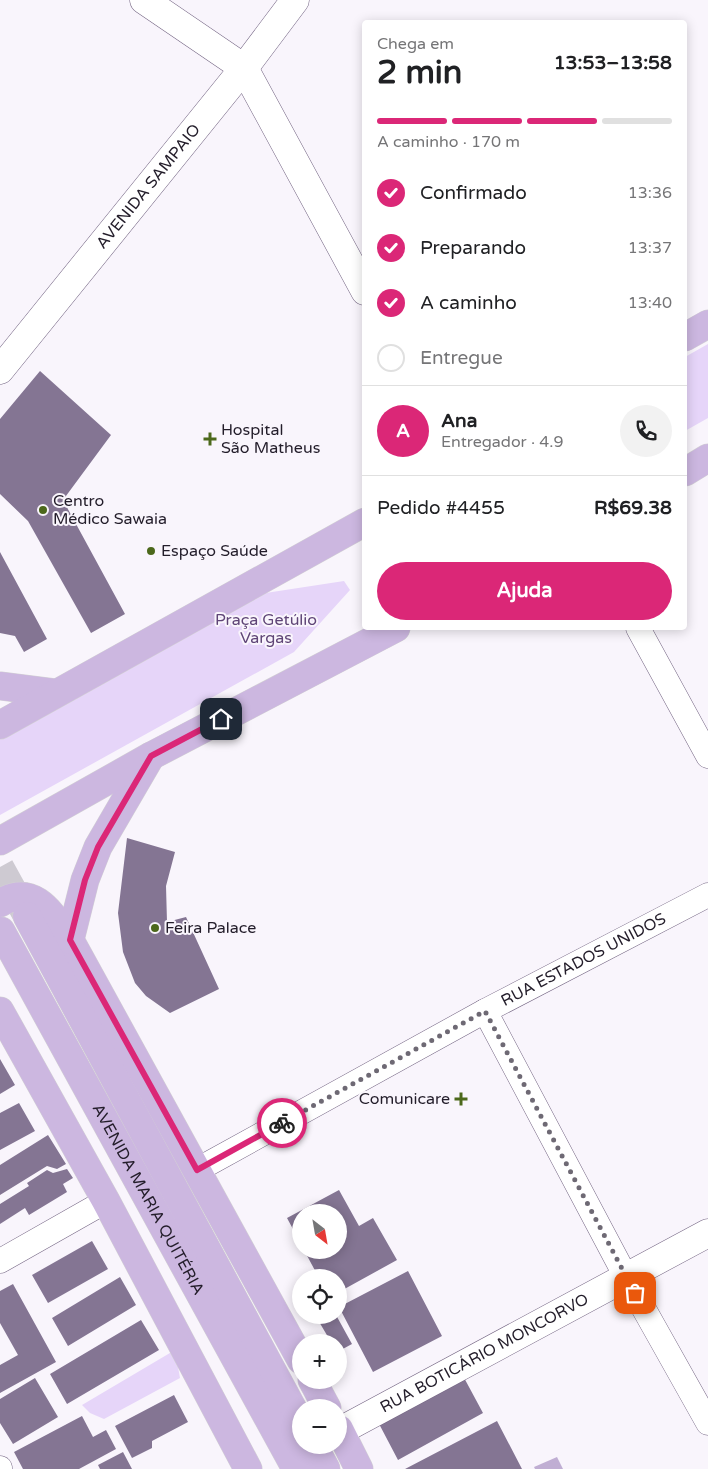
<!DOCTYPE html>
<html lang="pt">
<meta charset="utf-8">
<style>
body{margin:0;font-family:"Varela Round",sans-serif;background:#f2f2f2;color:#202124;height:100vh;display:flex;flex-direction:column;font-size:19px;white-space:nowrap}
*{box-sizing:border-box;margin:0}
p{font-size:16px;color:#757577}
.icon{flex:none;width:28px;height:28px;fill:none;stroke:currentColor;stroke-width:2;stroke-linecap:round;stroke-linejoin:round}
.map{position:relative;flex:1;overflow:hidden}
.sheet{position:absolute;left:362px;top:20px;width:325px;height:610px;display:flex;flex-direction:column;background:#fff;border-radius:5px;box-shadow:0 2px 12px #0003}
.sheet>*{flex:none}
.needle{width:32px;rotate:149deg}
.fabs{position:absolute;left:292px;top:1204px;display:grid;gap:10px}
.fabs a{display:grid;place-items:center;width:55px;height:55px;border-radius:50%;background:#fff;box-shadow:0 2px 12px #0003;font-size:25px}
.pin{position:absolute;display:grid;place-items:center;width:42px;height:42px;color:#fff;margin:-21px;border-radius:10px;box-shadow:0 2px 8px #0006}
.courier{position:absolute;display:grid;place-items:center;width:50px;height:50px;margin:-25px;border:4px solid #db2777;border-radius:50%;background:#fff;color:#222;box-shadow:0 1px 6px #0007}
.summary em{font-style:normal;font-weight:700}
.summary div{display:flex;flex-direction:column-reverse}
.summary{display:flex;align-items:center;justify-content:space-between;height:85px;padding:0 15px}
h1{font-size:32px;font-weight:700;line-height:38px}
.bar{display:grid;grid-template-columns:repeat(4,1fr);gap:8px 5px;align-content:center;height:60px;padding:0 15px}
.bar i{height:6px;border-radius:4px;background:#e0e0e0}
.bar .on{background:#db2777}
.bar p{grid-column:span 4}
.line{display:flex;align-items:center;gap:12px;padding:0 15px;border-top:1px solid #e0e0e0}
.line div{flex:1}
.round{display:grid;place-items:center;flex:none;width:52px;height:52px;border-radius:26px;background:#f2f2f2}
ol{padding:0 15px;list-style:none}
li{display:flex;align-items:center;gap:15px;height:55px}
li p{margin-inline-start:auto}
li .icon{padding:5px;border-radius:50%;background:#db2777;color:#fff;stroke-width:4}
li:last-child{color:#757577}
li i{width:28px;height:28px;border:2px solid #e0e0e0;border-radius:50%}
.button{display:flex;gap:10px;margin-top:auto;padding:10px 15px}
.button a{flex:1;height:58px;border-radius:30px;background:#db2777;color:#fff;font-size:20px;font-weight:700;line-height:58px;text-align:center}
.map>svg:first-child{display:block}
.green{fill:#e6d5f9}
.water{fill:#c0aed3}
.building{fill:#847593}
.lines{fill:none;stroke-linecap:round;stroke-linejoin:round}
.primary-tunnel{stroke:#cecad2;stroke-width:28;stroke-dasharray:28 14;stroke-linecap:butt}
.street-casing{stroke:#736482;stroke-width:25}
.secondary-casing{stroke:#736482;stroke-width:29}
.primary-casing{stroke:#d3d2d4;stroke-width:29}
.street{stroke:#fff;stroke-width:24}
.secondary{stroke:#fff;stroke-width:28}
.primary{stroke:#ccb7e0;stroke-width:28}
.done{stroke:#6e6974;stroke-width:5;stroke-dasharray:0 9}
.route{stroke:#db2777;stroke-width:6}
.poi-dot{fill:#4c681b;stroke:#f9f5fc;stroke-width:2}
.labels{text-anchor:middle;dominant-baseline:central;stroke-width:4;stroke-linejoin:round;paint-order:stroke}
.street-label{font-size:16px;fill:#231d2a;stroke:#f9f5fc}
.poi-label{font-size:16px;fill:#231d2a;stroke:#f9f5fc;text-anchor:start}
.park-label{font-size:16px;fill:#5e4476;stroke:#f9f5fc}
</style>
<div class="map">
<svg width="708" height="1469" viewBox="0 0 708 1469">
<rect width="100%" height="100%" fill="#f9f5fc"/>
<path class="green" d="M708,344V418L685,431V357Z
M344,581L350,590L294,652L0,815V739L259,594Z
M175,1350L180,1378L104,1419L90,1413L82,1405Z"/>
<path class="water" d="M557,1457L563,1469H535L534,1467Z"/>
<path class="building" d="M40,371L111,435L63,500L125,614L91,633L28,521L0,494V419Z
M0,552L47,639L24,652L15,636L0,633Z
M127,838L175,852L166,886L167,922L186,917L219,989L170,1013L146,996L135,983L123,952L118,913Z
M0,1059L15,1085L0,1094Z
M19,1103L35,1131L0,1150V1113Z
M48,1135L66,1164L57,1169L47,1166L0,1195V1165Z
M67,1169L73,1178L63,1184L67,1192L29,1215L25,1208L0,1224V1204L29,1186L27,1183L47,1170L53,1173Z
M339,1190L359,1226L373,1218L397,1260L339,1292V1278H319L304,1250H339V1212H301V1244L287,1218Z
M92,1241L108,1269L48,1303L32,1275Z
M408,1271L442,1336L373,1372L339,1307Z
M120,1277L136,1305L68,1346L52,1318Z
M13,1284L56,1362L0,1393V1365L18,1355L0,1323V1291Z
M327,1315H336L352,1344L339,1351V1342H331L318,1320Z
M141,1320L159,1350L67,1404L50,1374Z
M462,1374L483,1413L398,1460L377,1420Z
M35,1378L58,1417L13,1444L0,1423V1399Z
M174,1395L188,1422L152,1441V1448L132,1458L115,1426Z
M82,1416L93,1437L106,1430L116,1449L79,1469H23L14,1452Z
M497,1421L522,1469H405Z
M123,1452L132,1469H100L98,1465Z"/>
<g class="lines">
<path class="primary-tunnel" d="M0,867L27,916"/>
<defs>
<g id="street">
<path d="M638,628L708,756"/>
<path d="M485,1011L626,1277L708,1423"/>
<path id="s1" d="M197,1170L485,1011L708,895"/>
<path d="M0,1261L106,1201"/>
<path d="M0,1468V1469"/>
</g>
<g id="secondary">
<path d="M144,0L244,68L365,291"/>
<path id="s2" d="M0,370L244,68L295,0"/>
<path id="s3" d="M340,1431L708,1233"/>
</g>
<g id="primary">
<path d="M685,337L708,324"/>
<path d="M685,472L708,458"/>
<path d="M0,686L55,693"/>
<path d="M0,725L365,522"/>
<path d="M151,756L98,847L85,880L70,940L301,1360"/>
<path d="M0,841L151,756L396,628"/>
<path d="M0,903C35,882 52,915 70,940"/>
<path d="M27,916L301,1424"/>
<path id="s4" d="M1,931L296,1469"/>
<path d="M0,1011L106,1201L248,1469"/>
<path d="M312,1380L327,1408"/>
<path d="M339,1429L359,1469"/>
<path d="M313,1445L326,1469"/>
</g>
</defs>
<use href="#street" class="street-casing"/>
<use href="#secondary" class="secondary-casing"/>
<use href="#primary" class="primary-casing"/>
<use href="#street" class="street"/>
<use href="#secondary" class="secondary"/>
<use href="#primary" class="primary"/>
</g>
<g class="lines">
<path class="done" d="M282,1123L485,1011L635,1293"/>
<path class="route" d="M221,719L151,756L98,847L85,880L70,940L197,1170L282,1123"/>
</g>
<g class="poi-dot">
<path d="M207.5 431.5h5v5h5v5h-5v5h-5v-5h-5v-5h5z"/>
<circle cx="43" cy="510" r="5"/>
<circle cx="151" cy="551" r="5"/>
<circle cx="155" cy="928" r="5"/>
<path d="M458.5 1091.5h5v5h5v5h-5v5h-5v-5h-5v-5h5z"/>
</g>
<g class="labels">
<g class="street-label">
<text stroke="none"><textPath href="#s2" startOffset="236">AVENIDA SAMPAIO</textPath></text>
<text stroke="none"><textPath href="#s1" startOffset="440">RUA ESTADOS UNIDOS</textPath></text>
<text stroke="none"><textPath href="#s4" startOffset="306">AVENIDA MARIA QUITÉRIA</textPath></text>
<text stroke="none"><textPath href="#s3" startOffset="164">RUA BOTICÁRIO MONCORVO</textPath></text>
</g>
<g class="poi-label">
<text x="221" y="430">Hospital<tspan x="221" dy="18">São Matheus</tspan></text>
<text x="53" y="501">Centro<tspan x="53" dy="18">Médico Sawaia</tspan></text>
<text x="161" y="551">Espaço Saúde</text>
<text x="165" y="928">Feira Palace</text>
<text x="450" y="1099" text-anchor="end">Comunicare</text>
</g>
<g class="park-label">
<text x="266" y="620">Praça Getúlio<tspan x="266" dy="18">Vargas</tspan></text>
</g>
</g>
</svg>
<div class="fabs">
<a><svg class="needle" viewBox="-14 -14 28 28"><path d="M0-13l5 13h-10z" fill="#e53935"/><path d="M0 13l5-13h-10z" fill="#757577"/></svg></a>
<a><svg class="icon" aria-label="locate" viewBox="0 0 24 24"><circle cx="12" cy="12" r="6"/><path d="M12 2v4M12 18v4M2 12h4M18 12h4"/></svg></a>
<a>+</a>
<a>−</a>
</div>
<div class="pin" style="left:635px;top:1293px;background:#ea580c"><svg class="icon" aria-label="bag" viewBox="0 0 24 24"><path d="M5 8h14l-1 12H6zM9 8a3 3 0 0 1 6 0"/></svg></div>
<div class="pin" style="left:221px;top:719px;background:#1f2937"><svg class="icon" aria-label="home" viewBox="0 0 24 24"><path d="M3 11l9-7 9 7M6 9v11h12V9"/></svg></div>
<div class="courier" style="left:282px;top:1123px"><svg class="icon" aria-label="bike" viewBox="0 0 24 24"><circle cx="6" cy="16" r="4"/><circle cx="18" cy="16" r="4"/><path d="M6 16l4-8h5l3 8M10 8l3 8H6M13 5h3"/></svg></div>
<section class="sheet">
<div class="summary"><div><h1>2 min</h1><p>Chega em</p></div><em>13:53–13:58</em></div>
<div class="bar"><i class="on"></i><i class="on"></i><i class="on"></i><i></i><p>A caminho · 170 m</p></div>
<ol>
<li><svg class="icon" aria-label="check" viewBox="0 0 24 24"><path d="M5 12l5 5 9-10"/></svg>Confirmado<p>13:36</p></li>
<li><svg class="icon" aria-label="check" viewBox="0 0 24 24"><path d="M5 12l5 5 9-10"/></svg>Preparando<p>13:37</p></li>
<li><svg class="icon" aria-label="check" viewBox="0 0 24 24"><path d="M5 12l5 5 9-10"/></svg>A caminho<p>13:40</p></li>
<li><i></i>Entregue</li>
</ol>
<div class="line" style="height:90px"><b class="round" style="background:#db2777;color:#fff">A</b><div><b>Ana</b><p>Entregador · 4.9</p></div><a class="round"><svg class="icon" aria-label="phone" viewBox="0 0 24 24"><path d="M5 4h4l2 5-3 2q2 4 5 5l2-3 5 2v4C11 20 4 13 5 4z"/></svg></a></div>
<div class="line" style="height:65px"><div>Pedido #4455</div><b>R$69.38</b></div>
<div class="button"><a>Ajuda</a></div>
</section>
</div>
